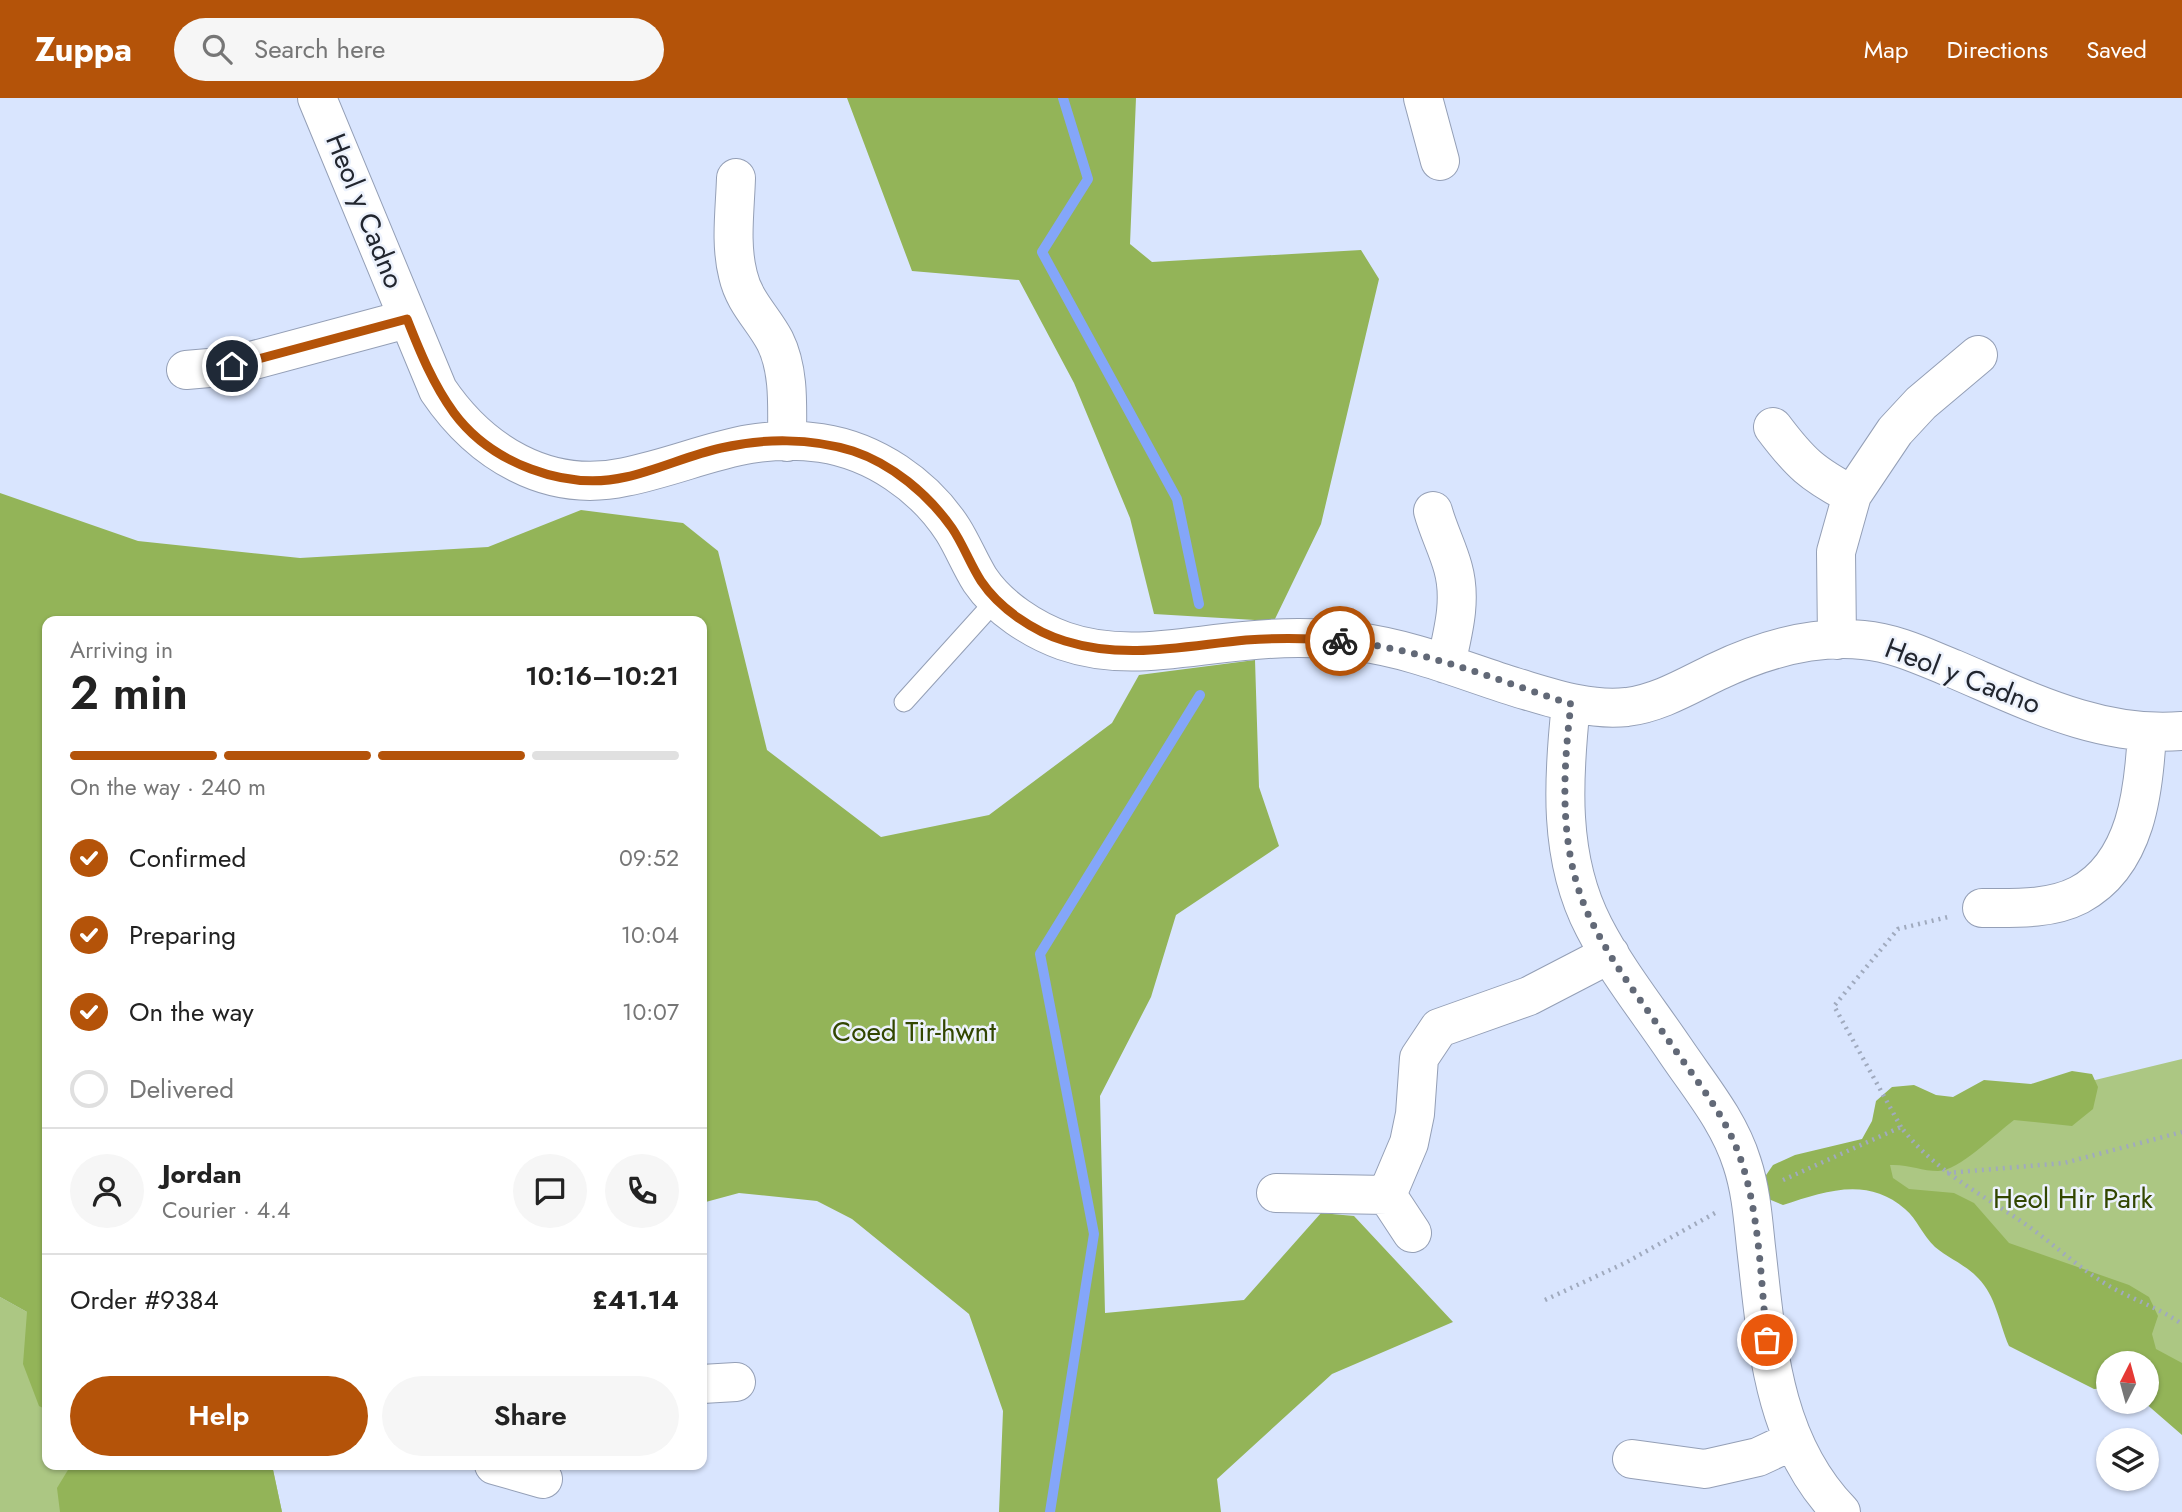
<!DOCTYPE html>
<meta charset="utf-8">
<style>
body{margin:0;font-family:Jost,sans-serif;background:#f6f6f6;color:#222;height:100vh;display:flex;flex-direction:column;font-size:26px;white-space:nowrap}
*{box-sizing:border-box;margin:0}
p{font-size:23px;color:#767676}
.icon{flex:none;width:38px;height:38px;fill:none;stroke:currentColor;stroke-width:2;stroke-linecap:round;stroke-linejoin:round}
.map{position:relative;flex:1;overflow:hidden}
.sheet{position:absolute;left:42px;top:518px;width:665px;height:854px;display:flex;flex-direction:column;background:#fff;border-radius:14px;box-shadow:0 2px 5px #0004}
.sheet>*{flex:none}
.needle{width:46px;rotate:6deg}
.tools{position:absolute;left:2096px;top:1253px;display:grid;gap:14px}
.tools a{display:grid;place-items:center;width:63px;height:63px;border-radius:50%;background:#fff;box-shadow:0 2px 5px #0004;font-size:35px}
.pin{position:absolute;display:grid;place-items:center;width:60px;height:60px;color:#fff;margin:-30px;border:4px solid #fff;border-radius:50%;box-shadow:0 2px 7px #0007}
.courier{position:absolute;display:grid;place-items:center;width:70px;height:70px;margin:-35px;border:5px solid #b45309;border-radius:50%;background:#fff;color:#222;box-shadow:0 2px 9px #0007}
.overview em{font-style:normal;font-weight:600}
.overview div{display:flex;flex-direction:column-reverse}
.overview{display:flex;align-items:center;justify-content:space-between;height:119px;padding:0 28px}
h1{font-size:46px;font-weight:600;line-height:52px}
.bar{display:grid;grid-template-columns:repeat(4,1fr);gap:10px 7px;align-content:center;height:84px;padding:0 28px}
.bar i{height:9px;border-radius:5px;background:#e0e0e0}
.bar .current{background:#b45309}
.bar p{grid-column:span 4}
.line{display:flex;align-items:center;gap:18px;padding:0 28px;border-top:2px solid #e0e0e0}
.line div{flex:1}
.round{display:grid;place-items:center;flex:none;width:74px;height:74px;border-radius:37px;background:#f6f6f6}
ol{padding:0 28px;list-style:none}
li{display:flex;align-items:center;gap:21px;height:77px}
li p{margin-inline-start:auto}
li .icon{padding:7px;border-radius:50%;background:#b45309;color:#fff;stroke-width:4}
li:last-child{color:#767676}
li i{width:38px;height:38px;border:4px solid #e0e0e0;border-radius:50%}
.primary-button{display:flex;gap:14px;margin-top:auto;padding:14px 28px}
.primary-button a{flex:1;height:80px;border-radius:42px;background:#b45309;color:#fff;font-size:28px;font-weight:600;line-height:80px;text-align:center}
.primary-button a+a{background:#f6f6f6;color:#222}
header{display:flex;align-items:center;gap:42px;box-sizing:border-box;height:98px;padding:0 35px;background:#b45309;color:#fff}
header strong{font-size:33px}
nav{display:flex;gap:38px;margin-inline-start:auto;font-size:24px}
.search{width:490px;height:63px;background:#f6f6f6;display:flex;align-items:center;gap:18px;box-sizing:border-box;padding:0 24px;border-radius:38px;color:#767676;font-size:26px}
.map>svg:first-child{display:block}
.green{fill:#acc783}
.forest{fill:#93b458}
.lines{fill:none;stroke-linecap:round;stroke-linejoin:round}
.stream{stroke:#84a6f9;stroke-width:10}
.service-casing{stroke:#949fb6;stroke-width:21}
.minor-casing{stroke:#949fb6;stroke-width:40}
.path{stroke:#a0aabe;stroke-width:4.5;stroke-dasharray:2 5;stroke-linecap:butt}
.service{stroke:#fff;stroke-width:19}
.minor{stroke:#fff;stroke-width:38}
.done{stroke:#626977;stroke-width:7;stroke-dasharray:0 12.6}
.route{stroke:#b45309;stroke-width:9}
.labels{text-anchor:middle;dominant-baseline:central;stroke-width:5;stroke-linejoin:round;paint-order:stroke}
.street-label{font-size:28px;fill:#22262f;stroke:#edf2fc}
.park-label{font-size:28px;fill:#324600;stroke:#edf2fc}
</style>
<header>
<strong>Zuppa</strong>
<div class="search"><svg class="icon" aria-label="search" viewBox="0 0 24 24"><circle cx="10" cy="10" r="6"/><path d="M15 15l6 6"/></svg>Search here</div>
<nav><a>Map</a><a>Directions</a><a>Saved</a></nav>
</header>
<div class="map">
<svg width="2182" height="1414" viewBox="0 0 2182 1414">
<rect width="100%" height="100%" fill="#d9e5fe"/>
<path class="green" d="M2182,961V1320L2147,1265L1866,1063L1925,1023Z
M0,1199L27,1214L47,1216V1367H272L282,1414H0Z"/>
<path class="forest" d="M847,0H1136L1130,146L1152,164L1361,152L1379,181L1321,426L1274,523L1154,516L1130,420L1074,285L1019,182L912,173Z
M0,395L138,443L300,460L488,449L581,412L683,425L718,453L767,652L881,739L989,717L1112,625L1139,577L1255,562L1259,689L1279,748L1176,817L1151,899L1100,998L1105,1215L1244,1202L1321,1115L1354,1118L1453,1224L1332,1276L1217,1381L1221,1414H999L1003,1313L969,1216L852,1121L817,1103L739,1095L702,1105V523H47V1312L39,1308L23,1266L27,1214L0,1199Z
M2072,973L2092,976L2098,989L2093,1011L2072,1028L2014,1022C1995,1036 1959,1073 1938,1073C1922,1073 1908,1066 1890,1067L1893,1080L1909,1091L1954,1095L1974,1105L2009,1145L2129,1187L2149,1199L2158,1218L2152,1236L2156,1251L2182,1265V1337L2144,1304H2147V1265H2109V1290L2094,1291L2009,1248C1999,1225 1996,1198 1978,1180C1966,1167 1948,1160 1935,1149C1923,1138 1917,1121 1905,1111C1868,1078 1825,1093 1783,1107L1766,1100L1762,1083L1773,1067L1795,1057L1862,1041L1872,1023L1876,1003L1892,989L1914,987L1936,997L1953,999L1984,982L2031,986Z
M71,1367H272L282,1414H60L57,1390Z"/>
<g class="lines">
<path class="stream" d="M1063,0L1088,81L1042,154L1177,401L1199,506
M1050,1414L1094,1136L1040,856L1200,597"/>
<defs>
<path id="service" d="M904,604L997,501"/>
<path id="minor" d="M317,0L438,292C480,354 547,396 625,379C695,365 744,334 821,345C874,353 924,387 953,432C963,448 970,466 980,482C999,510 1033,532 1064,543C1124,564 1184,548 1244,543C1282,539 1321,539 1359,544C1412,551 1464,573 1515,589C1552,600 1588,613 1627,609C1659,605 1687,588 1716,574C1762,552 1812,537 1863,542C1896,545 1924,559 1954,571C2027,602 2100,640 2182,633
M1423,0L1440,63
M736,80C735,112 730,146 738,177C744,204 763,220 775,243C790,273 787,311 787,344
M186,272L232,268L407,221
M1773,329C1800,365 1812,376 1852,397
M1433,413C1438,432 1448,451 1453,470C1462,502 1453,534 1446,566
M1837,542L1836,454L1852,397L1895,333L1921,305L1978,257
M1571,606C1563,681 1558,760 1594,829C1616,872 1648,912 1675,952C1700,989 1729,1023 1742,1065C1751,1092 1753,1121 1756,1149C1767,1243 1771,1342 1841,1414
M1982,810C2013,810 2050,812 2079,797C2137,766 2144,692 2147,634
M1276,1095L1387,1097L1409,1045L1415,1016L1419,960L1439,930L1529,898L1610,856
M1387,1097L1412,1135
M702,1286L736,1284
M1632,1361L1705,1371L1758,1359L1792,1343
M494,1367L543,1381"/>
</defs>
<use href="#service" class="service-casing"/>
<use href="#minor" class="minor-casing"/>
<path class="path" d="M1901,1029L1834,908L1898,831L1948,819
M1947,1075L2064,1065L2182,1034
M1783,1082L1901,1029C1935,1074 1984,1097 2028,1128C2056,1148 2081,1172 2111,1189C2134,1202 2159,1210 2182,1226
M1545,1202L1625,1165L1715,1115"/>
<use href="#service" class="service"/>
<use href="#minor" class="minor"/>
</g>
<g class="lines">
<path class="done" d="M1340,543C1418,549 1496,582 1571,606C1562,681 1558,762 1595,830C1616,871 1645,908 1671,946C1693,978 1718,1008 1734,1044C1760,1104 1760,1178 1767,1242"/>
<path class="route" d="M232,268L407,221C420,254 433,286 454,315C491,365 565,393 626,379C658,372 689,357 721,350C763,340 811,340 853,353C892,366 928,396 952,430C963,446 970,466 981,483C999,510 1034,534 1065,543C1126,562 1184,548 1246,542C1277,540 1309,540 1340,543"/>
</g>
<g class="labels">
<g class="street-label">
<text transform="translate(365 113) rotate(68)">Heol y Cadno</text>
<text transform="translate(1963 578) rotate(21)">Heol y Cadno</text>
</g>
<g class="park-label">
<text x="914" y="933">Coed Tir-hwnt</text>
<text x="2073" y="1100">Heol Hir Park</text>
</g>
</g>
</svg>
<div class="tools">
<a><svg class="needle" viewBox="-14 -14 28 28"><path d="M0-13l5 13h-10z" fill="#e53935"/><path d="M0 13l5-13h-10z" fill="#767676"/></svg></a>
<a><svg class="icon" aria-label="layers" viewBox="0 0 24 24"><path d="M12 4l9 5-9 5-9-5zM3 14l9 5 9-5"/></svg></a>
</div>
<div class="pin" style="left:1767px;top:1242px;background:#ea580c"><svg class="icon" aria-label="bag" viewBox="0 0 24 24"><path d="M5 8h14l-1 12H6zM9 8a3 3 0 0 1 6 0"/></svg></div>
<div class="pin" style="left:232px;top:268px;background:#1f2937"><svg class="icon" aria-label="home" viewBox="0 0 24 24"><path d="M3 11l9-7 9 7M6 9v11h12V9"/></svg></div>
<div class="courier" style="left:1340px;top:543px"><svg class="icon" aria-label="bike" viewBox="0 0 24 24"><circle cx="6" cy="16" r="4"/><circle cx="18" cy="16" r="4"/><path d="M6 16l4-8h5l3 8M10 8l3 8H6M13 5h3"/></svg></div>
<section class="sheet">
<div class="overview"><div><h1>2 min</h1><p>Arriving in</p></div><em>10:16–10:21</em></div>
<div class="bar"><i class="current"></i><i class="current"></i><i class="current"></i><i></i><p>On the way · 240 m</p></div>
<ol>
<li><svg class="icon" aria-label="check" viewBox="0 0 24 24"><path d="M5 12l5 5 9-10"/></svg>Confirmed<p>09:52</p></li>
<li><svg class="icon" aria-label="check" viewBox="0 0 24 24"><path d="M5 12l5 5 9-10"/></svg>Preparing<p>10:04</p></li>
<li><svg class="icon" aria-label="check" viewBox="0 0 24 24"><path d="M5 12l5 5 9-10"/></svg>On the way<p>10:07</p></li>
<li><i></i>Delivered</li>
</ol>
<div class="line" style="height:126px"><a class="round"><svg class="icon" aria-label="person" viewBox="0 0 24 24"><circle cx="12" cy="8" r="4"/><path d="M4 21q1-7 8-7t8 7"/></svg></a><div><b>Jordan</b><p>Courier · 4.4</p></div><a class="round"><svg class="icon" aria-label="chat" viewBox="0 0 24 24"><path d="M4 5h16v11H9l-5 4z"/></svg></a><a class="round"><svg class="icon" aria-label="phone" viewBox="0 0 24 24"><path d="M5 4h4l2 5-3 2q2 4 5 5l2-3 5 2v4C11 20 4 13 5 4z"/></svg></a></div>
<div class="line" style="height:91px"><div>Order #9384</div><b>£41.14</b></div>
<div class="primary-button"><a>Help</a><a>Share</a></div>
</section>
</div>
